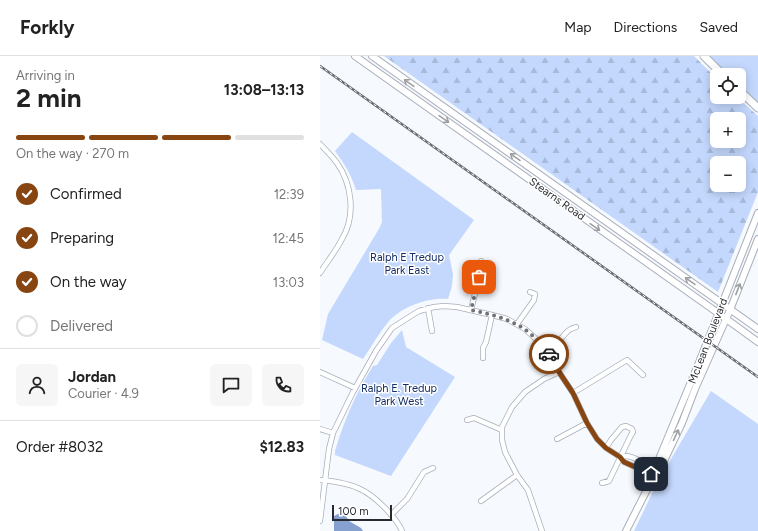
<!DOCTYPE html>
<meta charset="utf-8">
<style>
body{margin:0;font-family:Figtree,sans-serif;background:#f6f6f6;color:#222;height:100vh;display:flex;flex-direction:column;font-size:15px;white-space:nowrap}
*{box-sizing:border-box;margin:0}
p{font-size:13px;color:#767676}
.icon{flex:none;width:22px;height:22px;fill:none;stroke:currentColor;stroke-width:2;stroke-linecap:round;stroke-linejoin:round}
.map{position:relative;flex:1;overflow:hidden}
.sheet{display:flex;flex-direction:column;background:#fff;width:320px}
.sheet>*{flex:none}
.buttons{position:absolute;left:390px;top:12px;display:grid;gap:8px}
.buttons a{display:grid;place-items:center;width:36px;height:36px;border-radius:6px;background:#fff;box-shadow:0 2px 10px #0003;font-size:20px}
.scale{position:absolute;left:12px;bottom:10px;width:60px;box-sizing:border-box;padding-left:4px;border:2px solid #282a2f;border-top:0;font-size:11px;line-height:14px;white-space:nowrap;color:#282a2f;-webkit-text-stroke:3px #fff;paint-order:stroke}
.pin{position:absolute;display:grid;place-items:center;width:34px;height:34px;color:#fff;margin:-17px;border-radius:8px;box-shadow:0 2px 6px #0006}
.courier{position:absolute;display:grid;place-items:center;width:40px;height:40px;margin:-20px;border:3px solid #874511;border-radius:50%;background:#fff;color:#222;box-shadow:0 1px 5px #0007}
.overview em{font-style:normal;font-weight:700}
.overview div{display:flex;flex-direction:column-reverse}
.overview{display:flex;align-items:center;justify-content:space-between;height:68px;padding:0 16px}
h1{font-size:26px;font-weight:700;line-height:30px}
.bar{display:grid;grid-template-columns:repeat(4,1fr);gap:6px 4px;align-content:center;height:48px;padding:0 16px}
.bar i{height:5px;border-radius:3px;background:#e0e0e0}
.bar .current{background:#874511}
.bar p{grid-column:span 4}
.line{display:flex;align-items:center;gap:10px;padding:0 16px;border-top:1px solid #e0e0e0}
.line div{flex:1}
.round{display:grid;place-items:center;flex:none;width:42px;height:42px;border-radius:6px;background:#f6f6f6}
ol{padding:0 16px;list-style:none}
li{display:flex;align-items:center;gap:12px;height:44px}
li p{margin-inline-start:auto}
li .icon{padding:4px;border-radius:50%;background:#874511;color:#fff;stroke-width:4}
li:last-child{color:#767676}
li i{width:22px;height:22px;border:2px solid #e0e0e0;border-radius:50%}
header{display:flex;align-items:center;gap:24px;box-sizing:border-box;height:56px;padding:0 20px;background:#fff;border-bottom:1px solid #e0e0e0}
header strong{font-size:19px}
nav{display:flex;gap:22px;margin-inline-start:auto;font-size:14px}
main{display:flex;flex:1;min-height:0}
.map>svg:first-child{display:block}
.forest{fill:url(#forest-firs);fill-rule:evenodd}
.park{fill:#c4d8fd}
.water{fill:#86a0d0}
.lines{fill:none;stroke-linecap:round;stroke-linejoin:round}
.minor-casing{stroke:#a8afba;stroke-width:6}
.secondary-casing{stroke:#a8afba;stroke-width:8}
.primary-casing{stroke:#a8afba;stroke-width:9}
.minor{stroke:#fff;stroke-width:4.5}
.secondary{stroke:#fff;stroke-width:6}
.primary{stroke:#fff;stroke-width:7}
.rail-casing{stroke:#696b70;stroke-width:2.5}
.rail{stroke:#fff;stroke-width:1;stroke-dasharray:3;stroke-linecap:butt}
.oneway{stroke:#9e9fa1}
.done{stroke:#707277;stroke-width:4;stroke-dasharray:0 7.2}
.route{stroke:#874511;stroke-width:5}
.labels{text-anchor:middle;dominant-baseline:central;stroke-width:3;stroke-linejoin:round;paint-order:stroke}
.street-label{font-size:11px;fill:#282a2f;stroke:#fff}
.park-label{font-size:11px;fill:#132d67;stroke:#fff}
</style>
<header>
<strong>Forkly</strong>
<nav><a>Map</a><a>Directions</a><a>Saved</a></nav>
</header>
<main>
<section class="sheet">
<div class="overview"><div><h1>2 min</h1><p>Arriving in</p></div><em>13:08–13:13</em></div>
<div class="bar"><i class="current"></i><i class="current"></i><i class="current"></i><i></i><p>On the way · 270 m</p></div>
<ol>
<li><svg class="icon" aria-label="check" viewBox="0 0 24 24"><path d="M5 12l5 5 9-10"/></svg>Confirmed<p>12:39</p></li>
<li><svg class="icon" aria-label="check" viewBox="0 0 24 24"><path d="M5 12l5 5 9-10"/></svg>Preparing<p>12:45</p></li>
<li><svg class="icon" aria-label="check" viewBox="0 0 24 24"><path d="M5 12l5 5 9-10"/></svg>On the way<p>13:03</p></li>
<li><i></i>Delivered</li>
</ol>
<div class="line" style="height:72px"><a class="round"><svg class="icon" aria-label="person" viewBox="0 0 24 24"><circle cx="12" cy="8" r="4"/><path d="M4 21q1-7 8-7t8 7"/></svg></a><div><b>Jordan</b><p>Courier · 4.9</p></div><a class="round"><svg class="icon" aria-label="chat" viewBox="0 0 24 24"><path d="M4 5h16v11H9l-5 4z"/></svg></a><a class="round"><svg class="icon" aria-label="phone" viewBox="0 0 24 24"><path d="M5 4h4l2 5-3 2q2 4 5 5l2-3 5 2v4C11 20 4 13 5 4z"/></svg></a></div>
<div class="line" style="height:52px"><div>Order #8032</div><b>$12.83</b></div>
</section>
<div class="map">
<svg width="438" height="475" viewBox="0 0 438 475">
<defs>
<pattern id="forest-firs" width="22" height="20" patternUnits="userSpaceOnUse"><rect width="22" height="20" fill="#c4d8fd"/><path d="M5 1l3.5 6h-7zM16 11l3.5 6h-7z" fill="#a8bad9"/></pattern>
</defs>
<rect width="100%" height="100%" fill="#f6f9fe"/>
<path class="forest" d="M64,0H374L397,23V41H417L438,60V136L398,236ZM397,63H419V85H397ZM397,107H419V129H397Z"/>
<path class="park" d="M389,0H438V47L419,29V19H409Z
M32,76L154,164L129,199L133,218L132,230L128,243C109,241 83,250 69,265C59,277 51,291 43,303L2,284L8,258L60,171L62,166L61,133L36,134C31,118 25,109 15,95Z
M82,274L86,291L135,321L71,420L15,399V395C24,365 36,336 53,310L57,309L71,287Z
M391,335L438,368V475H314L338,425Z"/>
<path class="water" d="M24,457L29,465L41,472L43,475H14V466L12,461L18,458Z"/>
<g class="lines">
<defs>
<path id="minor" d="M0,88C6,94 12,100 17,107C32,128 36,160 22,183C16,195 7,206 0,217
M108,252L112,275
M151,254L159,221L161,205
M197,268L214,244L215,238L210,236
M228,296C237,291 240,282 247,276C249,273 253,272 256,271
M163,302V292L166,286L172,259
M0,316L35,332
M253,337L307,304L323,319
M147,364L154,362L182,374
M0,373L13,377
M237,383L267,367
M0,424C13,425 28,427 40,433C54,439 76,461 82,475
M282,427L289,425L311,379L313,376L312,373L306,370L302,371L291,384L286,392
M161,445L197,419
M71,459L87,443L104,416L113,412
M0,465L9,393L13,377L33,336L56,295L72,272L94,258L99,255L114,251L124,250L137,251L172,259L187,263L205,273L215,282L228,296L239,316L253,337L267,367L277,383L286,392L300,401L304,406L331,418L336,416C332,410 314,401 307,400C306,400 300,401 300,401
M222,475L208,434L197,419L185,396L182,384V371L192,351L205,336L224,323L239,316"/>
<path id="secondary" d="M35,0L398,257L438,286
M52,0L438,273
M338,412L343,407L362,367L375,333L410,254L438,183
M306,475L338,412L339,403L378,309L438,157"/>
<path id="primary" d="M384,0L403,19
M419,34L438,52"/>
</defs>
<use href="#minor" class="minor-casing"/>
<use href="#secondary" class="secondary-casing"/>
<use href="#primary" class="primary-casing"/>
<use href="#minor" class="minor"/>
<use href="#secondary" class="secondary"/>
<use href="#primary" class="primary"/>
<defs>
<path id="rail" d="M0,10L438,321"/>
</defs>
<use href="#rail" class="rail-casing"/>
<use href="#rail" class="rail"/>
</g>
<defs><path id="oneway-shaft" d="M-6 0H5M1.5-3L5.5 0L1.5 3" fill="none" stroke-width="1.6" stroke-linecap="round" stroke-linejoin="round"/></defs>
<g class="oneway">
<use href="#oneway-shaft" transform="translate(89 27) rotate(-145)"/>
<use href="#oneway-shaft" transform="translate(124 63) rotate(35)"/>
<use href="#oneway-shaft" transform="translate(195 101) rotate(-145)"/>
<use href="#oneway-shaft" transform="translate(275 171) rotate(35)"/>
<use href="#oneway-shaft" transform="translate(370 225) rotate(-145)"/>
<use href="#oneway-shaft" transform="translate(418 233) rotate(-69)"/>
<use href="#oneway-shaft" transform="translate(356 379) rotate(-65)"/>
</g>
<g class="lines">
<path class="done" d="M159,221L151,254C178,260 200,265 219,286C223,290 227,294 229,298"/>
<path class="route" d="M229,298L239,316L253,337L267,367L277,383L286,392L300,401L304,406L331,418"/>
</g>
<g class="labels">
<g class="street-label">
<text transform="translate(237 143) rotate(35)">Stearns Road</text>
<text transform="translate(388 285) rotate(-69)">McLean Boulevard</text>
</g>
<g class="park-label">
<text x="87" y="201">Ralph E Tredup<tspan x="87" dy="13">Park East</tspan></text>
<text x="79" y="332">Ralph E. Tredup<tspan x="79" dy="13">Park West</tspan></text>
</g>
</g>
</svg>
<div class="buttons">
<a><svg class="icon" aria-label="locate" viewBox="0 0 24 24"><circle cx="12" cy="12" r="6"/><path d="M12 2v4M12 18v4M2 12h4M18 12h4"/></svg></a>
<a>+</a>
<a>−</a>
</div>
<div class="scale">100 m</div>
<div class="pin" style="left:159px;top:221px;background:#ea580c"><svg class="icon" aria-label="bag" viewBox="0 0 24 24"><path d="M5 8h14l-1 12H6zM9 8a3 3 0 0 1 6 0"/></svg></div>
<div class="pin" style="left:331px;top:418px;background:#1f2937"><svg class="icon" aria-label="home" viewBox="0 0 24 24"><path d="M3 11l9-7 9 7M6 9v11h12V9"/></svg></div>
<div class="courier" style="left:229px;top:298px"><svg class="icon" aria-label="car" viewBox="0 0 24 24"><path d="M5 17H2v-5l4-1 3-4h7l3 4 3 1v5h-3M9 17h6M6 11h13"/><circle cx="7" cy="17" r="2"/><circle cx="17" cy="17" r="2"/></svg></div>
</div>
</main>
